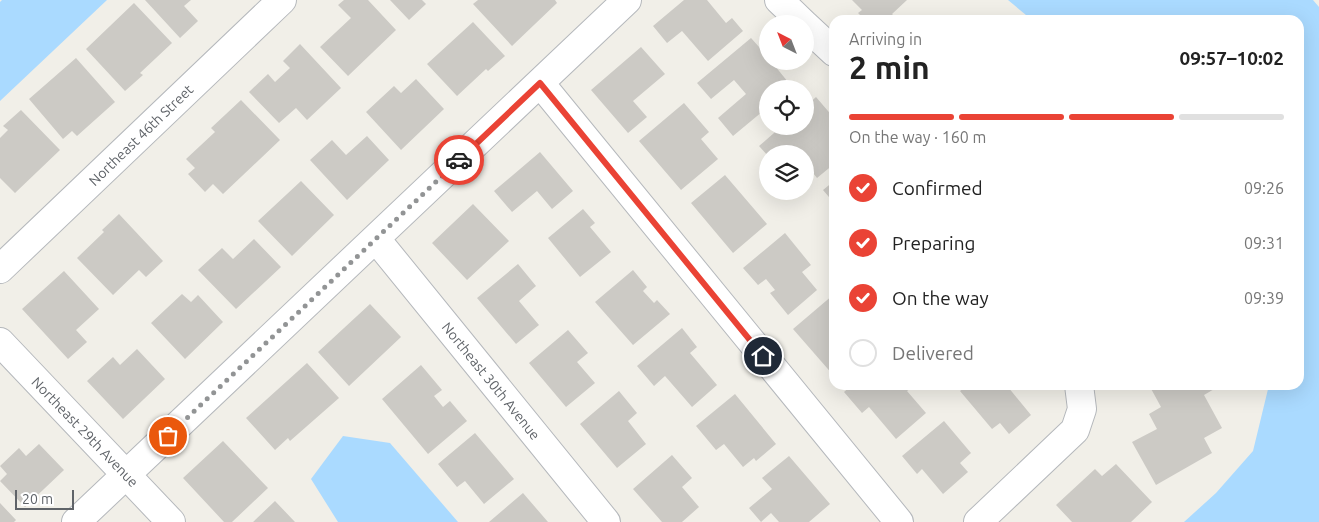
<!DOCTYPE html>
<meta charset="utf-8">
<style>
body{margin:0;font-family:Ubuntu,sans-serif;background:#f2f2f2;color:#222;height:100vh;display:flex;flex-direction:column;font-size:19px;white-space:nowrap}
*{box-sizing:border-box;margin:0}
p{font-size:16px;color:#767676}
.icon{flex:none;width:28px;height:28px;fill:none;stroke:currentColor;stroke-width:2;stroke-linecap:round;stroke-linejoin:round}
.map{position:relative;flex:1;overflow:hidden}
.details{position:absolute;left:829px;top:15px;width:475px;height:375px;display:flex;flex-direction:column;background:#fff;border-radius:15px;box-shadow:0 5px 20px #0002}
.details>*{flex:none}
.needle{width:32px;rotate:318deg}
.buttons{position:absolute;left:759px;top:15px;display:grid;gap:10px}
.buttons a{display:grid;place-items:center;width:55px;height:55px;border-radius:50%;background:#fff;box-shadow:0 5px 20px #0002;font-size:25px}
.scale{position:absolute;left:15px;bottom:12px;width:59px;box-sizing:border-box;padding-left:5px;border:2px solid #5f6368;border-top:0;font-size:14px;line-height:18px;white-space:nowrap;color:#5f6368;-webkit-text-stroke:4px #fff;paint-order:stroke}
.pin{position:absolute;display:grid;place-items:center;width:42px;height:42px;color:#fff;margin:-21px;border:2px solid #fff;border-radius:50%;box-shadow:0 1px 5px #0007}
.courier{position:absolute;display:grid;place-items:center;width:50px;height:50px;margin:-25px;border:4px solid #ea4335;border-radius:50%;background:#fff;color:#222;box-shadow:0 1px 6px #0007}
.summary em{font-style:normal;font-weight:700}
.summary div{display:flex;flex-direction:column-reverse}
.summary{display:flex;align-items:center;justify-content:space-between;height:85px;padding:0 20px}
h1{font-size:32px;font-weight:700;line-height:38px}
.bar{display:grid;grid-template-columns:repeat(4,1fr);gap:8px 5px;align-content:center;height:60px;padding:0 20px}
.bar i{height:6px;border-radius:4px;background:#e0e0e0}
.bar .selected{background:#ea4335}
.bar p{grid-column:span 4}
ol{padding:0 20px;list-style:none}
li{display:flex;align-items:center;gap:15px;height:55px}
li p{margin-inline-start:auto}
li .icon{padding:5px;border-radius:50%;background:#ea4335;color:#fff;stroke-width:4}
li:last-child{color:#767676}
li i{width:28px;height:28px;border:2px solid #e0e0e0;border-radius:50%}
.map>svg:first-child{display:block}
.water{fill:#aadaff}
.building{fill:#cccac5}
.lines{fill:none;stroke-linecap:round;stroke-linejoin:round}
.minor-casing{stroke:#b5b8bc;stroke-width:30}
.minor{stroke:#fff;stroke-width:28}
.done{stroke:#929495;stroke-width:5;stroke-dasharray:0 9}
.route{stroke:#ea4335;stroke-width:6}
.labels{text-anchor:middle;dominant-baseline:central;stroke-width:4;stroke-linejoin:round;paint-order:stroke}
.street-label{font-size:14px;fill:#5f6368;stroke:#fff}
</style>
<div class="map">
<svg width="1319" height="522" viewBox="0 0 1319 522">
<rect width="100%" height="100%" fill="#f1efe8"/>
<path class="water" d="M2,0H107L0,101V2Z
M1008,0H1313L1319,7V522H1184L1216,493L1253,451L1269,385H1299V20H1032Z
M343,436L390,443L458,522H338L311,479Z"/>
<path class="building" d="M145,0H191L184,6L198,21L180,38Z
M344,0H368L396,30L348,76L320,47L351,18L338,5Z
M390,0H422L426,4L409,20Z
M478,0H555L557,3L512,46L473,4Z
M684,0H707L726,23L732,18L743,31L708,61L682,31L667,43L653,26Z
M852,0H907L892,14L898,20H865L858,13L862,10Z
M134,3L172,43L140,73L143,75L125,91L86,49Z
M473,22L505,56L488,71L486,69L457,96L427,64Z
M751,38L768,57V61H771L792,87L790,89H768V107L733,136L718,118L746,94L734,80L711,99L697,83Z
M300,44L341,88L307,120L296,108L279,123L249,92L268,74L275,82L290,68L283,61Z
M641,47L665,74L633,101L647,117L628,133L591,90Z
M76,58L115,102L77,136L72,131L63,139L29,99Z
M416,79L444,109L401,150L366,112L394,86L401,93Z
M816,97L834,118V164L817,178L805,163V154H797L793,149L787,154H768V156L759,146L782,126H805V107Z
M241,100L280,140L223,194L213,184L205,192L188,174L195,168L186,159L215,132L211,128Z
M684,103L709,132L701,139L718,159L681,190L639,141Z
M21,110L60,150L15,193L0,178V138L8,130L3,126Z
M367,136L389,160L347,200L310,160L332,140L346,155Z
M540,152L573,191L552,209L537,191L512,212L494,191Z
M725,175L767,224L733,253L691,203Z
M301,181L334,215L292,256L258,221Z
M834,181V203L823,190Z
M473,204L509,241L467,280L432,243Z
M583,209L595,223L590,227L611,252L580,277L548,238Z
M119,214L163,261L146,277L139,270L113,295L77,258L104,232L102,230Z
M785,233L811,265L802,272L817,290L788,315L770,293L775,290L766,279L758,285L743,268Z
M254,239L281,267L236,309L198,270L222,248L233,259Z
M518,264L536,286L519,301L539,325L516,344L477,298Z
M633,270L647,287L643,291L654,303L657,300L670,314L633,345L595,302Z
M64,271L99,309L76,330L87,342L68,359L22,309Z
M182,294L191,302L198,295L223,322L185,359L151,323Z
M833,295L834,297V376L793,329Z
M370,304L401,337L349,386L318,352Z
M682,328L697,347L690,353L717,385L692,407L665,376L654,386L637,366Z
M568,330L588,353L577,362L595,383L566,407L529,363Z
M137,349L165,379L123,419L87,381L113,357L120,365Z
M307,363L339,398L290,441L288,438L275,450L246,418Z
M421,365L442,390L434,396L443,407L450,401L467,421L428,454L382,399Z
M852,385H915L907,391L926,413L896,439L869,407L862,413L844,392Z
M968,385H1010L1008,387L1031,415L1009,434L1000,423L992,429L960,391Z
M1149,385H1221L1204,395L1222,428L1204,438L1212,453L1156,485L1132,442L1157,429L1149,414L1161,407Z
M619,391L637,413L628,421L646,444L617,468L580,424Z
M735,394L776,444L756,461L754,458L743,467L724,444L716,450L696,426Z
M944,421L971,453L960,463L968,472L943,494L922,469L917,474L902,456Z
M475,433L514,479L484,504L465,481L457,487L438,464Z
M223,441L268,488L232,522H224L183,478Z
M39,444L64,470L25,507L0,481L7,474L0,466L19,448L26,456Z
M672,455L692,478L682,487L699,507L682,522H662L633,489Z
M789,456L830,504L809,522H779L771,513L761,522L749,508L772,489L762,478Z
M1116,464L1152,502L1131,522H1072L1056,505L1095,469L1102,476Z
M523,493L548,522H489Z
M275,501L295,522H253Z
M0,503L16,520L14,522H0Z"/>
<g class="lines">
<defs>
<path id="minor" d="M779,0L804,24
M805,25L834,52
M540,83L899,522
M376,239L606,522
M0,269L282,0
M0,342L171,522
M76,522L627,0
M978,522L1075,430L1082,409L1079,385"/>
</defs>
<use href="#minor" class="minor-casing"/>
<use href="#minor" class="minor"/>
</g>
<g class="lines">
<path class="done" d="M168,436L459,160"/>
<path class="route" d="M459,160L540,83L763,356"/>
</g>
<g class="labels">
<g class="street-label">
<text transform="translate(141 135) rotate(-44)">Northeast 46th Street</text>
<text transform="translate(491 381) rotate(51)">Northeast 30th Avenue</text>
<text transform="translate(85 432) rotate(46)">Northeast 29th Avenue</text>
</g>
</g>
</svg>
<div class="buttons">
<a><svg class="needle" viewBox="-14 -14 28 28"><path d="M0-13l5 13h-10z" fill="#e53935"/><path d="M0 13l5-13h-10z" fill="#767676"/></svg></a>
<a><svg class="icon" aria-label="locate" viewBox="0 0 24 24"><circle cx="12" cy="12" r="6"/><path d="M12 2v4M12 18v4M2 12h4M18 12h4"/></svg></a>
<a><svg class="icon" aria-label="layers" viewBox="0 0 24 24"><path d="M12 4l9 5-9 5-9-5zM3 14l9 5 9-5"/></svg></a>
</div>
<div class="scale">20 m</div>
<div class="pin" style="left:168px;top:436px;background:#ea580c"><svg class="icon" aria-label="bag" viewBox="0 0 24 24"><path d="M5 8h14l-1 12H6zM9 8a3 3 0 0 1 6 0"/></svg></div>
<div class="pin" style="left:763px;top:356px;background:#1f2937"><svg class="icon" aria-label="home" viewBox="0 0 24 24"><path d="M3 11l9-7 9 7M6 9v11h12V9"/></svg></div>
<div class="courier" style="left:459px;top:160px"><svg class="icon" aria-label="car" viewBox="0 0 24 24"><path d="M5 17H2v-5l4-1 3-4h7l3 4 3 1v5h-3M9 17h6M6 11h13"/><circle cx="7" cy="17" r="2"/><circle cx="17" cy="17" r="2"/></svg></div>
<section class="details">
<div class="summary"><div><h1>2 min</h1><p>Arriving in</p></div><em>09:57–10:02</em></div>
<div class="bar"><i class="selected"></i><i class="selected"></i><i class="selected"></i><i></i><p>On the way · 160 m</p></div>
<ol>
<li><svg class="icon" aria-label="check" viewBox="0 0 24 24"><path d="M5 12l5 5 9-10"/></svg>Confirmed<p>09:26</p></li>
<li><svg class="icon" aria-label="check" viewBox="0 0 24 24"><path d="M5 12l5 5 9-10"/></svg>Preparing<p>09:31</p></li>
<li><svg class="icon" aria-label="check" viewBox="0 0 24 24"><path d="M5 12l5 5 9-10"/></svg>On the way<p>09:39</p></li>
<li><i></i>Delivered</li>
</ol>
</section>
</div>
